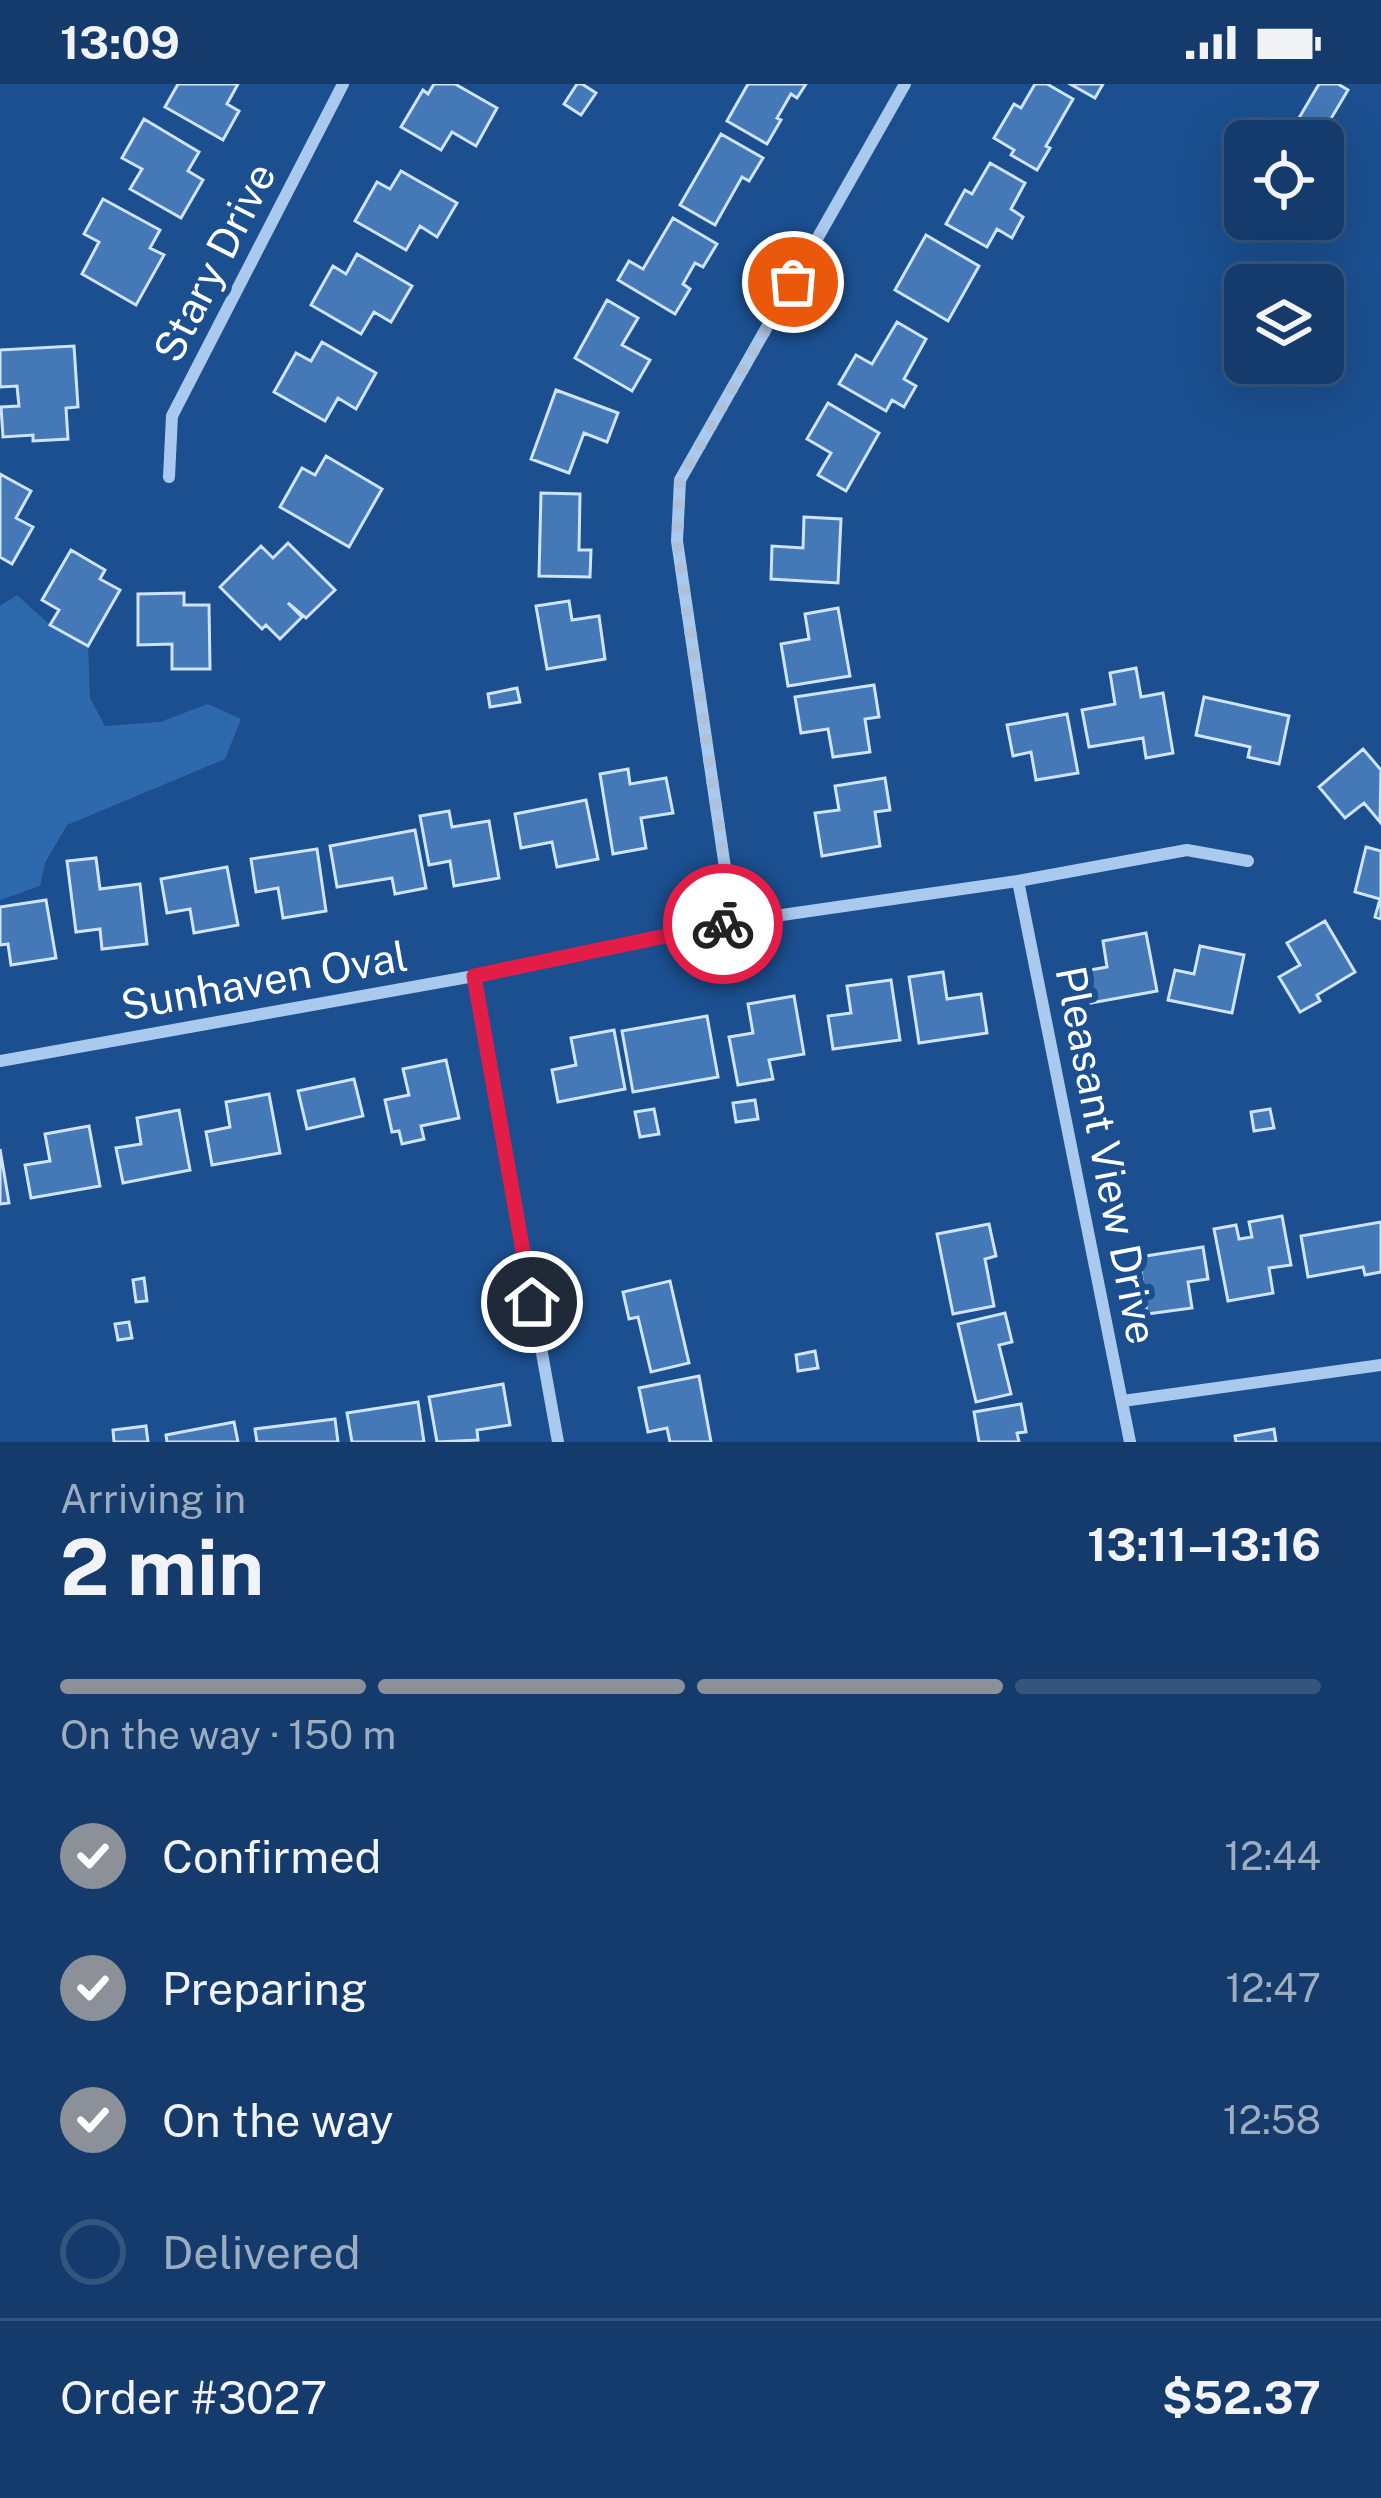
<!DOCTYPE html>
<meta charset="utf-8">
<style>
body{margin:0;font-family:"Public Sans",sans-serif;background:#1d4271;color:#f1f3f6;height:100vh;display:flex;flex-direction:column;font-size:45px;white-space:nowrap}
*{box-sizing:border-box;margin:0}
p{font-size:39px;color:#9dadc1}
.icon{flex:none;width:66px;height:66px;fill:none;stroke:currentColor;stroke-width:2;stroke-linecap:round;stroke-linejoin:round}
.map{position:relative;height:1358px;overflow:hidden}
.drawer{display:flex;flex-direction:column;background:#143b6b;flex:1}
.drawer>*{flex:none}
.tools{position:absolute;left:1224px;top:36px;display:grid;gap:24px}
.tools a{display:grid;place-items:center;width:120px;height:120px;border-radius:18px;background:#143b6b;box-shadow:0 12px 48px #0002,0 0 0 3px #33557e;font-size:60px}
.pin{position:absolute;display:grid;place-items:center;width:102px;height:102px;color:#fff;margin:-51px;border:6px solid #fff;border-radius:50%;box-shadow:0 3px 12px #0007}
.courier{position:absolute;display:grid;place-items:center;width:120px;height:120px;margin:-60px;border:9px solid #e11d48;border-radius:50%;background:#fff;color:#222;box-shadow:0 3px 15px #0007}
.overview em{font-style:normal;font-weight:700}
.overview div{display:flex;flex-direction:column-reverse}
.overview{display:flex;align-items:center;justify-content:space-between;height:204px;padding:0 60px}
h1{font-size:78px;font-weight:700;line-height:90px}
.bar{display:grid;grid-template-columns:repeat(4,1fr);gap:18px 12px;align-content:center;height:144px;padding:0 60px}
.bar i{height:15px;border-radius:9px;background:#33557e}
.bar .on{background:#8c9099}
.bar p{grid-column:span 4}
.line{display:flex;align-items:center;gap:30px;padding:0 60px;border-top:3px solid #33557e}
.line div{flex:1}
ol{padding:0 60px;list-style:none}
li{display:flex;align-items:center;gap:36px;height:132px}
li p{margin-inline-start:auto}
li .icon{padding:12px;border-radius:50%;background:#8c9099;color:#fff;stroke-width:4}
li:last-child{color:#9dadc1}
li i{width:66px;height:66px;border:6px solid #33557e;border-radius:50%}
.status{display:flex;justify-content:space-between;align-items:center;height:84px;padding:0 60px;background:#143b6b;direction:ltr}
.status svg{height:33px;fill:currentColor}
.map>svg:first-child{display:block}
.green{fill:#2e69ad}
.building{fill:#4478b7;stroke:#cfe3fa;stroke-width:3}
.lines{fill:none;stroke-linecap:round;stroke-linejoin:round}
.street{stroke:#a9c9ee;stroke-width:12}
.done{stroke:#afc1d8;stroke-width:12;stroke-dasharray:0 21.6}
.route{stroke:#e11d48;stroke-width:15}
.labels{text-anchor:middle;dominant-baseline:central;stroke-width:12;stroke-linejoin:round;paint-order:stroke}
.street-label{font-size:42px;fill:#fff;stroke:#1b4f8f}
</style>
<div class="status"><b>13:09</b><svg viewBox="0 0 49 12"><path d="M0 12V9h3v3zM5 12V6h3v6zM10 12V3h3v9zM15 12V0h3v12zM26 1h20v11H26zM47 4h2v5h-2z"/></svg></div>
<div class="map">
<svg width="1381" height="1358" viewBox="0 0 1381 1358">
<rect width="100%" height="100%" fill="#1b4f8f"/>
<path class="green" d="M17,511L50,541L88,562L90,614L105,642L160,638L208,620L241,635L225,675L67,741L45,779L40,802L0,816V522Z"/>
<path class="building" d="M178,0H238L227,20L239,27L223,56L165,23Z
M434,0H455L497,24L476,62L452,48L441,66L401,43L423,6L428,10Z
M577,0H582L596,9L581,31L564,20Z
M748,0H806L797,14L791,10L777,34L781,36L767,60L727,37Z
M1035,0H1047L1073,15L1046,62L1050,64L1037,86L1011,71L1014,66L994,54L1014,20L1021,24Z
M1070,0H1103L1095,14Z
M1319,0H1338L1348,6L1323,48L1299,34Z
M144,35L199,68L188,87L203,96L181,134L130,105L142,85L122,74Z
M721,50L763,74L749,97L742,93L715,141L680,121Z
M990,79L1025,99L1011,125L1023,133L1012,154L997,145L987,163L946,140L965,106L972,110Z
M401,87L457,119L437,153L420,142L406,166L355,137L377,98L390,105Z
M103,115L160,146L150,164L164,171L136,221L82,190L99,158L84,150Z
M673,134L717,160L703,183L695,179L683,200L690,205L675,230L618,196L629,177L643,185Z
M926,151L979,182L948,237L895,206Z
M357,170L412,202L391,238L374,228L361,250L311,221L333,182L346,190Z
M607,216L638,234L622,261L650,276L632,307L575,274Z
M897,238L926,255L904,295L916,302L904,323L892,316L886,327L839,300L856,271L872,280Z
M322,258L376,289L356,325L338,314L325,337L274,308L296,269L311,277Z
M74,262L78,323L66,324L68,355L33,357V351L3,353L1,323L19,322L17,302L0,303V266Z
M556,306L618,329L607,358L584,349L569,389L531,375Z
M828,319L879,349L846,407L818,391L831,369L807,355Z
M326,372L382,405L349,463L280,423L302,384L315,391Z
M0,390L31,407L16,434L33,443L12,480L0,473Z
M541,409L580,410L579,466H591L590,493L539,492Z
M804,433L841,435L838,499L771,495L772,462L803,464Z
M288,459L335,506L306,534L288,519L302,533L280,555L266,541L262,545L220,503L261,462L273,474Z
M71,466L105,486L100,495L120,506L88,562L50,541L59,526L42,516Z
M184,509V521H209L210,585H172V560L138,561V510Z
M569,517L572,536L599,532L605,575L547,585L536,522Z
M838,524L850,592L788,602L781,560L809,555L805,530Z
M1136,584L1141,613L1163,609L1173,669L1146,674L1143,654L1089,663L1082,626L1115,620L1110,589Z
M874,601L879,633L865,635L870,668L833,673L828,645L801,649L795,613Z
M517,604L520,618L490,623L488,610Z
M1204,613L1289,632L1279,680L1248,673L1250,663L1196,651Z
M1067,630L1078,689L1036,696L1031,668L1013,672L1007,641Z
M1363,665L1381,686L1380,738L1364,719L1345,734L1319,703Z
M628,685L630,700L666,694L673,729L641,734L646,764L613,770L600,690Z
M885,694L890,726L875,728L880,762L822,772L815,729L839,726L835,702Z
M586,716L598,775L557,783L552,758L521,764L515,730Z
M449,727L452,743L489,737L499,794L454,802L450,777L429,781L420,732Z
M415,746L426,804L395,810L392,794L337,803L330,762Z
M1366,763L1381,767V835L1375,833L1380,815L1355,808Z
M317,765L326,827L283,834L278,804L256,808L251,775Z
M96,774L100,805L140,800L147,860L102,865L100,845L76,848L67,777Z
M227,783L238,841L194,849L190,825L167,829L161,795Z
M46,816L56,874L11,881L8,860L0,861V823Z
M1325,837L1355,888L1317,911L1320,917L1300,928L1279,893L1300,881L1287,859Z
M1146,849L1157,907L1091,919L1085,887L1107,883L1103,857Z
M1200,862L1244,871L1232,929L1168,916L1175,886L1194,890Z
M943,888L947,915L981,910L987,949L919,959L909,893Z
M891,896L900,956L833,965L828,932L851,929L847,902Z
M794,912L804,970L769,976L773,995L738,1001L729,953L753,949L748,920Z
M707,932L718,993L633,1008L622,947Z
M614,946L625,1005L558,1018L552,986L576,981L571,954Z
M446,976L459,1034L421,1042L424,1055L402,1060L399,1047L392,1048L385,1016L409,1011L403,985Z
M354,995L363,1032L307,1045L298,1007Z
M269,1010L280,1069L212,1081L206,1048L230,1043L226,1018Z
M755,1016L758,1035L736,1038L733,1019Z
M654,1025L659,1050L640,1053L635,1028Z
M1270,1025L1274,1044L1254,1047L1251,1028Z
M179,1026L190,1086L123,1099L116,1064L141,1060L137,1034Z
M89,1042L100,1102L31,1114L25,1081L50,1077L45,1050Z
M0,1065L9,1119L0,1120Z
M1282,1132L1291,1181L1269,1184L1273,1209L1228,1217L1214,1145L1236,1141L1239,1155L1252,1153L1249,1138Z
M1381,1138V1188L1365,1191L1363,1183L1308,1193L1301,1152Z
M989,1140L996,1172L985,1175L994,1222L953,1230L937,1150Z
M1203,1163L1208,1195L1188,1198L1192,1224L1147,1230L1139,1173Z
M144,1194L147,1217L136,1218L133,1196Z
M670,1197L689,1279L651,1288L638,1233L629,1235L623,1208Z
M1005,1229L1012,1258L999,1261L1011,1310L976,1318L958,1240Z
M129,1238L132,1254L118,1256L115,1240Z
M815,1267L818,1284L798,1287L796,1271Z
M699,1292L711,1358H670L667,1344L648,1348L639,1304Z
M503,1300L510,1341L477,1346L478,1356L437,1358L429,1313Z
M418,1318L424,1358H352L347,1329Z
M1021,1320L1026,1348L1017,1349L1019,1358H979L974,1328Z
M335,1335L338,1358H257L255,1345Z
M234,1338L238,1358H167L166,1351Z
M146,1342L148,1358H114L113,1346Z
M1274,1345L1276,1358H1236L1235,1352Z"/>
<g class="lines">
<path class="street" d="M169,393L172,332L343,0
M1018,797L1130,1358
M733,838L677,457L680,396L905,0
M474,892L558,1358
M0,977L474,892L733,838L1018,797L1187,766L1248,777
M1123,1317L1381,1281"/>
</g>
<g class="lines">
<path class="done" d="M723,840L733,838L677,458L680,396L793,198"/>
<path class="route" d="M532,1218L474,892L723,840"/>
</g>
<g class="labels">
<g class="street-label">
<text transform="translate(214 178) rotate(-63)">Stary Drive</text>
<text transform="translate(264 896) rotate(-10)">Sunhaven Oval</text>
<text transform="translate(1107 1071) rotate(79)">Pleasant View Drive</text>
</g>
</g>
</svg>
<div class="tools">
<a><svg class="icon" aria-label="locate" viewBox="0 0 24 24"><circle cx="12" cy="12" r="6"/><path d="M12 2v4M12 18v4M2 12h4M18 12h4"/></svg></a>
<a><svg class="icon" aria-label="layers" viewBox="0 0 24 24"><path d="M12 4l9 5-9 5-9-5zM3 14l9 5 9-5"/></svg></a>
</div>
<div class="pin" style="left:793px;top:198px;background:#ea580c"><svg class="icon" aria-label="bag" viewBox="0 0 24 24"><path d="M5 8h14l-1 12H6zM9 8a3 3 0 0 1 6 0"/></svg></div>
<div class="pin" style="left:532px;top:1218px;background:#1f2937"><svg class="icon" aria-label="home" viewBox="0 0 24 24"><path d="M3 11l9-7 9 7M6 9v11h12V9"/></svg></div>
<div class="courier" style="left:723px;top:840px"><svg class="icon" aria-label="bike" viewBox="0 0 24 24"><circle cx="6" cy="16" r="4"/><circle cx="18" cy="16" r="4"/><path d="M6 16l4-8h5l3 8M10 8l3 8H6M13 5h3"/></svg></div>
</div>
<section class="drawer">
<div class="overview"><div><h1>2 min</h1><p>Arriving in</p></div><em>13:11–13:16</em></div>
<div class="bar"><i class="on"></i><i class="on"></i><i class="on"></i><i></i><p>On the way · 150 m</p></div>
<ol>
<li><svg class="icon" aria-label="check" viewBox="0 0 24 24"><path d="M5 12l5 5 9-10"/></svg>Confirmed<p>12:44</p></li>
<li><svg class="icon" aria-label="check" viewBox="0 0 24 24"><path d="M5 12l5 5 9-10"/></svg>Preparing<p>12:47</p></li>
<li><svg class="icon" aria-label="check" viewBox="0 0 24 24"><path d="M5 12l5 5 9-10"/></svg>On the way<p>12:58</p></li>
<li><i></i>Delivered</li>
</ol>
<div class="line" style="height:156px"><div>Order #3027</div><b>$52.37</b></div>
</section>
